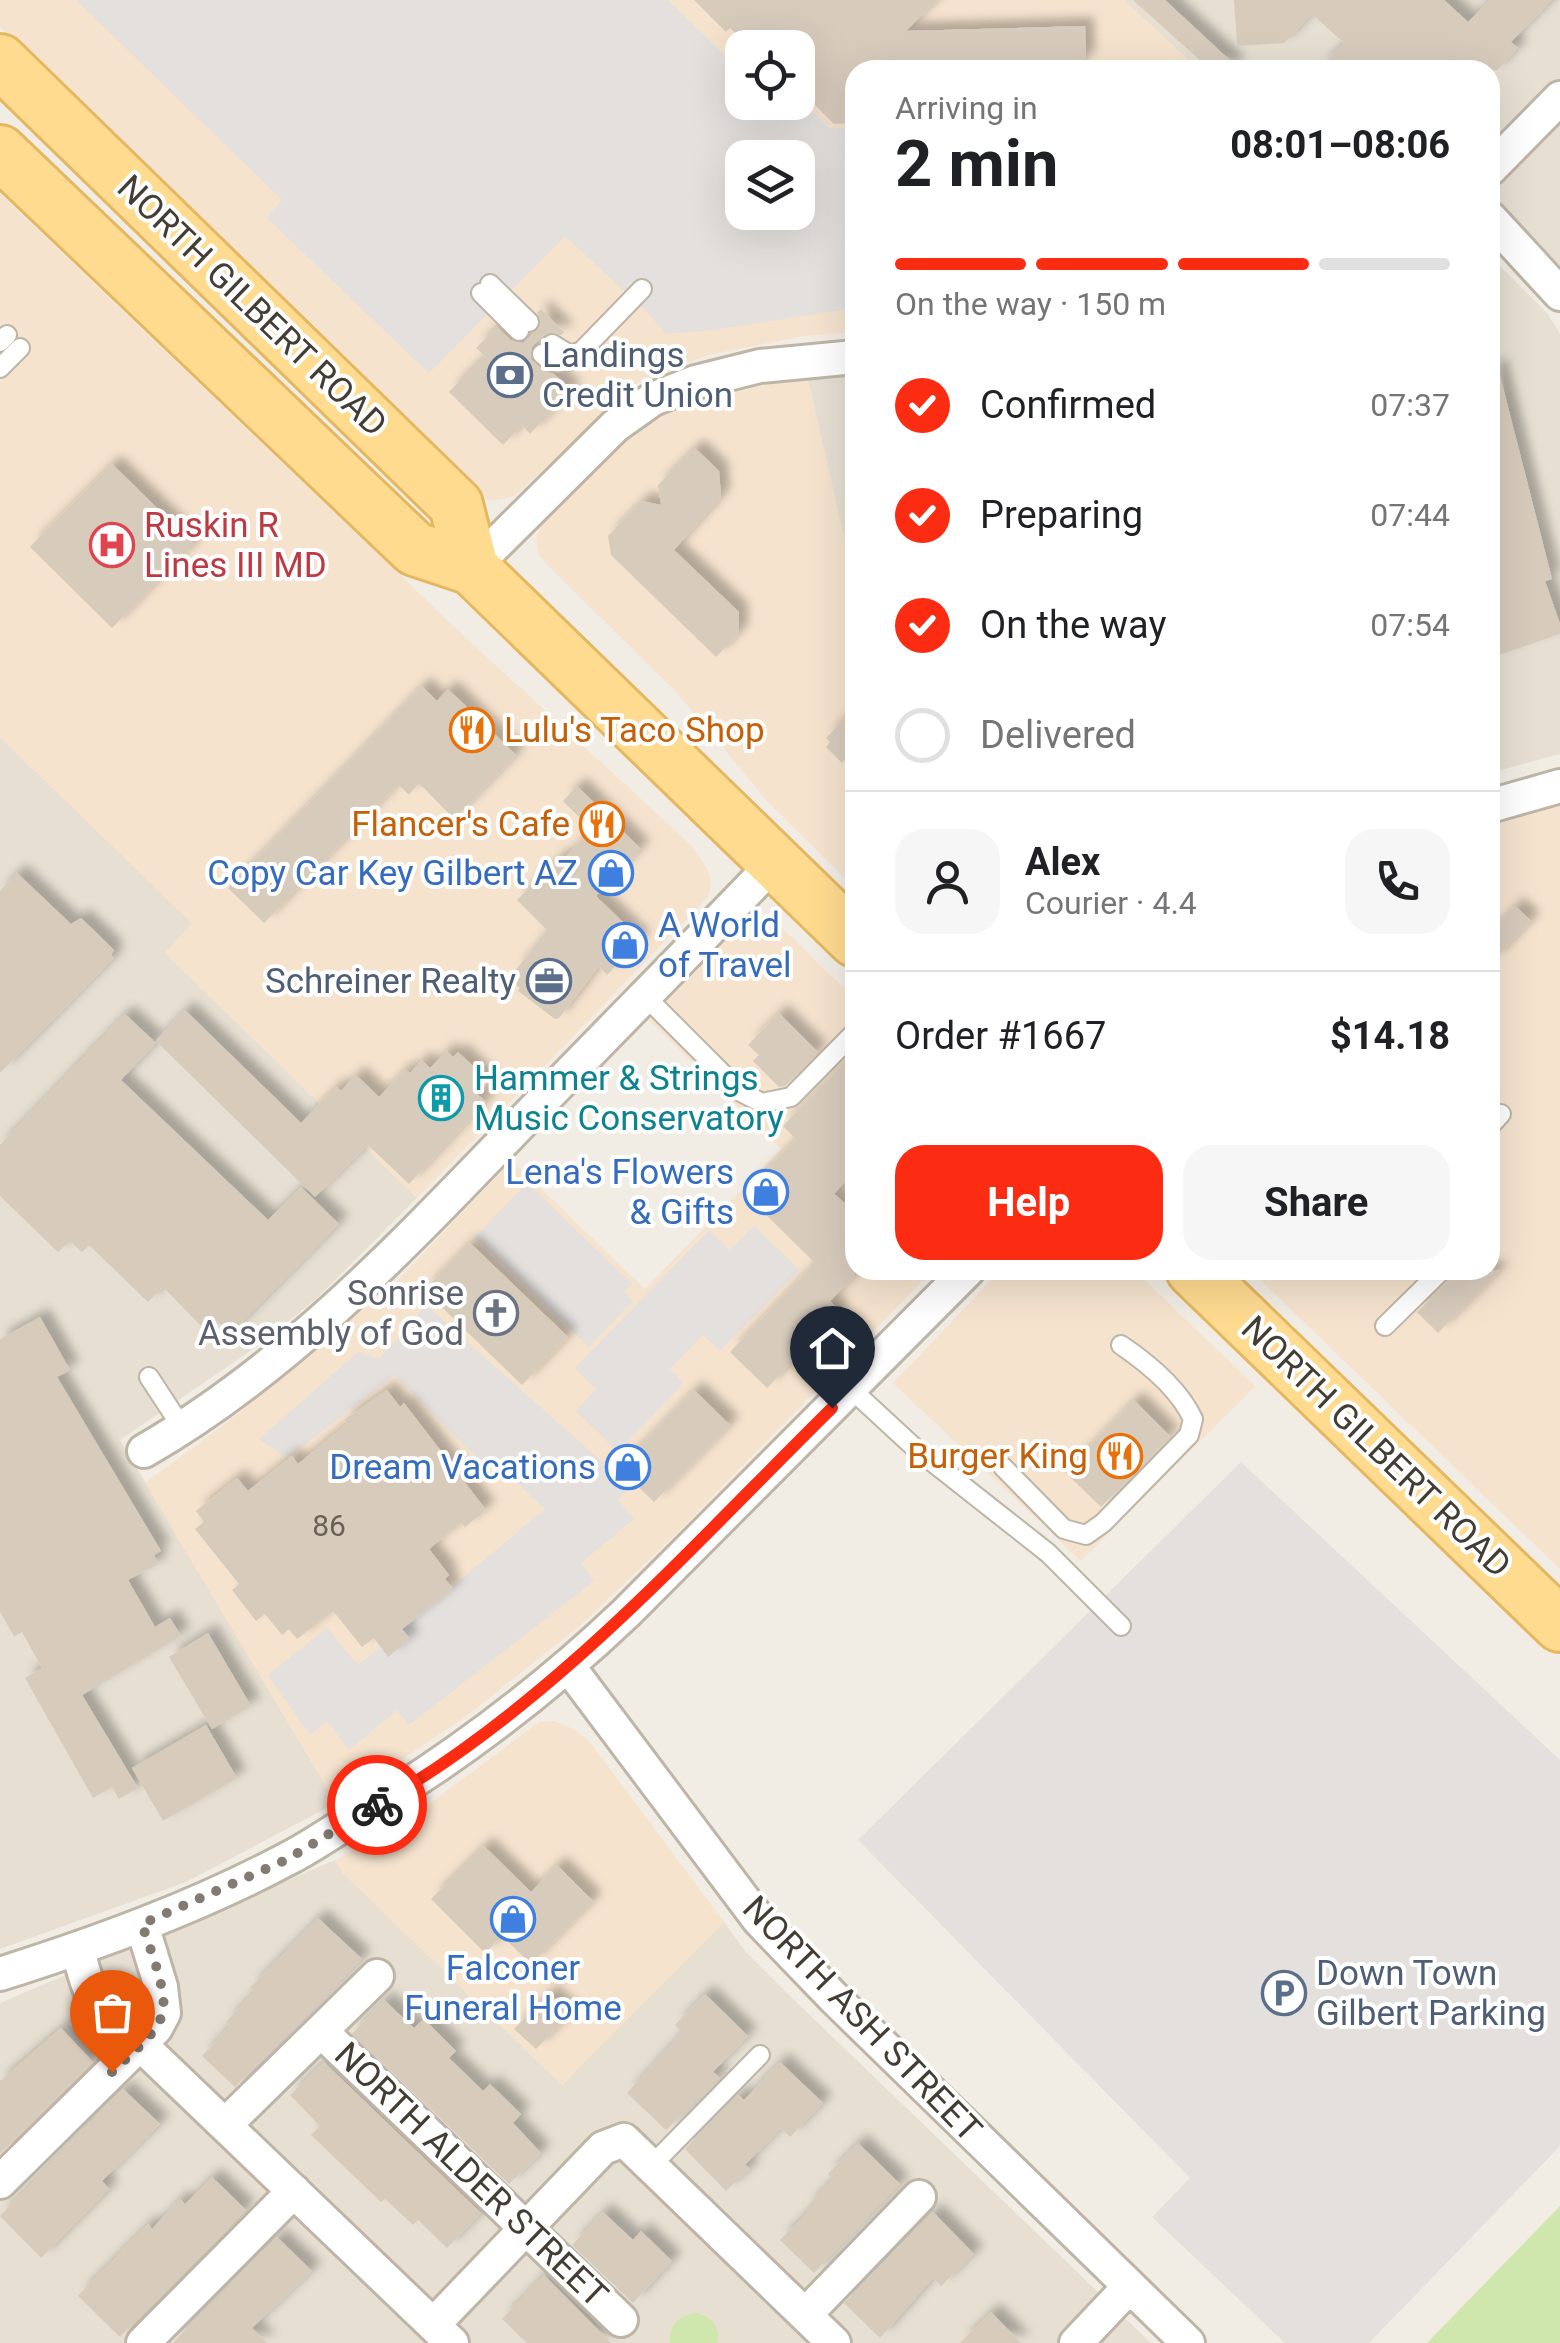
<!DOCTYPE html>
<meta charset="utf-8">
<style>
body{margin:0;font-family:Roboto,sans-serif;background:#f6f6f6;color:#202124;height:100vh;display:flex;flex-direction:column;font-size:38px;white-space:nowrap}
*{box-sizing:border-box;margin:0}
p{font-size:32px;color:#757577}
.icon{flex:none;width:55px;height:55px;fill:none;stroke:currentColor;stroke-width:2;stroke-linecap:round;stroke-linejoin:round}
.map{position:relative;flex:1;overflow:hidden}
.details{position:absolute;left:845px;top:60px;width:655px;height:1220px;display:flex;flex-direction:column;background:#fff;border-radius:30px;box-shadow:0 10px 40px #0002}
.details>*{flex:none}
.fabs{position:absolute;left:725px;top:30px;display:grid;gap:20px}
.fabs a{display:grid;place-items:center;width:90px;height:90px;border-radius:20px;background:#fff;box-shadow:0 10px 40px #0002;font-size:50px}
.pin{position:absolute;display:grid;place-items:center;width:85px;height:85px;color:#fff;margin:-102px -42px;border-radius:50% 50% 50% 0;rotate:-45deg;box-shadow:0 0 10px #0007}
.pin .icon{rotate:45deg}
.courier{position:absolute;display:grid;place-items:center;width:100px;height:100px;margin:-50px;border:8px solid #fb2c12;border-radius:50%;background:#fff;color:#222;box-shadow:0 2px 12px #0007}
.summary em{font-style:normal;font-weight:700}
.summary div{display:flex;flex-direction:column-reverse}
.summary{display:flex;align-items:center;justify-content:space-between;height:170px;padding:0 50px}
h1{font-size:65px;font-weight:700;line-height:75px}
.bar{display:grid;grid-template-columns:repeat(4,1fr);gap:15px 10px;align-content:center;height:120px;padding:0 50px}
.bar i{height:12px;border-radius:8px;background:#e0e0e0}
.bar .active{background:#fb2c12}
.bar p{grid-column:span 4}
.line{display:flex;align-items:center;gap:25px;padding:0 50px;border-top:2px solid #e0e0e0}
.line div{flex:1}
.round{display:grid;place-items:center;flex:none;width:105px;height:105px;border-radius:30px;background:#f6f6f6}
ol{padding:0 50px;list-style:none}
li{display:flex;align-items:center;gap:30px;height:110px}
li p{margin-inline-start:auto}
li .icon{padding:10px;border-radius:50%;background:#fb2c12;color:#fff;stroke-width:4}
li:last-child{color:#757577}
li i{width:55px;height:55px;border:5px solid #e0e0e0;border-radius:50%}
.action{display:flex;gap:20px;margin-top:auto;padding:20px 50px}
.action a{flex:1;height:115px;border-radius:30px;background:#fb2c12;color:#fff;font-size:40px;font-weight:700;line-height:115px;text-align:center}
.action a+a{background:#f6f6f6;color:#202124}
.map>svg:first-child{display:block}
.residential{fill:#e6dfd2}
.commercial{fill:#f5e3ce;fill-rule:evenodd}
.green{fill:#cfe7ac}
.parking{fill:#e3e0dd;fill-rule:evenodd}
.building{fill:#d7cbbc;filter:url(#shadow)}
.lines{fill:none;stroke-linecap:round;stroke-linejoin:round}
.lane-casing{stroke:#beb5a7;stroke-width:22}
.street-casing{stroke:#beb5a7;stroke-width:38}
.primary-casing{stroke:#e4b760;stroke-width:58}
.lane{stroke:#fff;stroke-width:18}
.street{stroke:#fff;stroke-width:32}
.primary{stroke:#ffdb90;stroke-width:52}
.done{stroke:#817b72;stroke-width:10;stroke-dasharray:0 18}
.route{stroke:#fb2c12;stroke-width:12}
.labels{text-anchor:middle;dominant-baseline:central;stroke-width:8;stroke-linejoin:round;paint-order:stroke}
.number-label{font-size:30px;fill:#696056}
.street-label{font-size:35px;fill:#443d34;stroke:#fff}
.service-label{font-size:35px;fill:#4e5e75;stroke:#fff;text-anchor:start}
.health-label{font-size:35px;fill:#be3a42;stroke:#fff;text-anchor:start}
.food-label{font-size:35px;fill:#c56008;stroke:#fff;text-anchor:end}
.shop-label{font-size:35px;fill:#366cbe;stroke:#fff;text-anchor:end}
.culture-label{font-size:35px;fill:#0d838f;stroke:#fff;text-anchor:start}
.worship-label{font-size:35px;fill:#5b616d;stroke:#fff;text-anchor:end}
</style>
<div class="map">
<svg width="1560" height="2343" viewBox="0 0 1560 2343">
<defs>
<filter id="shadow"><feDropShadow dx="9" dy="-9" stdDeviation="5" flood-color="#0004"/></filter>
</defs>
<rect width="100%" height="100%" fill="#f2ede4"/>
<path class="residential" d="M1124,0H1560V265L1490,196V70H1199Z
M1490,256L1547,313L1560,334V754L1490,773Z
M855,371V587L807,375Z
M0,737L193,924L165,953L417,1198L316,1299L256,1347L120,1440L336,1803L186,1882L0,1949Z
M335,1860L343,1873L562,2085L724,1922L745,1951L791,1997L1151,2343H0V2003Z"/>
<path class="commercial" d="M0,0H1124L1199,70H855V332L804,336L708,355L639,382L513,497L490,501L479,496L0,27ZM742,48H798V102H742ZM742,158H798V212H742Z
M0,194L465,637L693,847L709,872L711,885L708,897L417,1198L165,953L192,923L0,737Z
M807,375L855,587V888L769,803L678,694L540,557L537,547L536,537L543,523L617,446L665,410Z
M1560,805V1569L1250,1270H1490V827Z
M757,915L773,919L855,999V1270H933L679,1531L582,1624L464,1718L336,1803L145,1483L233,1418L393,1285L512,1161L645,1289L781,1149L649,1020L743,923Z
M1001,1270H1134L1255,1386L1081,1561L893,1383Z
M554,1721L576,1730L593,1746L724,1922L562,2085L343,1873L335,1861L432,1802L539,1722Z"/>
<path class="green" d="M1560,2206V2343H1427Z
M696,2313C712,2316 720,2327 718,2343H670C669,2325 679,2315 696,2313Z"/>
<path class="parking" d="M76,0H668L731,62L742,49V102H798V97L829,128H855V308L713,330L665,334L650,315L565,236L429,373L267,218L282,200ZM742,158H798V212H742Z
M527,1183L632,1284L624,1291L633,1301L589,1347L475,1237Z
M754,1226L799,1270L720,1351L703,1335L670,1369L684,1383L618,1452L576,1411L596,1389L575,1368L709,1230L730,1250Z
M426,1305L630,1487L618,1500L634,1519L581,1563L594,1581L409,1725L397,1710L349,1750L327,1721L310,1735L268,1675L327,1628L358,1665L545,1509L491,1458L484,1465L395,1375L287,1458L259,1439L358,1352L379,1359Z
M1241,1462L1560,1760V2146L1369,2343H1285L1152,2217L1190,2178L858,1840Z"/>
<path class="building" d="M694,0H937L906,31L1085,26L1086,61H1079L1080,70H855V123L834,124L810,100L798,112V48H750L730,28L726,32Z
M1133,0H1165L1236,66L1232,70H1211Z
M1234,0H1444L1468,22L1490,0H1552L1511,42L1518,48L1497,70H1318L1344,43L1312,14L1284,43L1237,46Z
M541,309L564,332L561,335L545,334L532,347L531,359L543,370L554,374L572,391L530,434L522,425L503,445L449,392L485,356L476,348L497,327L511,340L523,343L541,326L537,313Z
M1498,368L1552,579L1545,581L1560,624V634L1490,658V369Z
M695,448L719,471L721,497L674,550L739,612V633L716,657L611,555L608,536L642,501L661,505L658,485Z
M112,464L194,544L112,628L30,547Z
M422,686L437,701L448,689L516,755L454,819L419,783L409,795L398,784L264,923L228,888Z
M855,708V750L842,763L826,747L830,742L826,738Z
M577,786L641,849L596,896L641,940L607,975L599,966L559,1018L555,1019L518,991L520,988L515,984L521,976L515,971L547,930L517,900L560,857L563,860L592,830L563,801Z
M17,873L71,924L81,918L114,950L111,955L114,958L0,1073V891Z
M1515,906L1531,921L1490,964V932Z
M185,1010L301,1123L336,1087L341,1091L356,1075L379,1097L405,1070L410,1073L422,1060L430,1068L447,1051L453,1057L458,1052L489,1081L477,1094L486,1102L409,1184L368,1145L315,1197L156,1041Z
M779,1013L818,1052L785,1086L779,1087L753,1061L759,1055L748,1045Z
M125,1014L156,1043L121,1080L268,1220L301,1187L339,1224L230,1334L217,1321L207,1332L163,1287L148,1302L89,1245L82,1252L70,1241L58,1252L0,1196V1145Z
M855,1052V1170L834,1194L855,1212V1276L830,1301L840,1311L767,1388L730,1352L815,1263L744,1193L796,1139L783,1126Z
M470,1243L568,1337L522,1385L424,1290Z
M1454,1270H1500L1438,1333L1417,1312L1451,1279Z
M40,1317L70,1370L57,1377L161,1551L154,1555L158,1564L128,1580L155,1627L170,1618L181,1636L82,1695L138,1788L119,1799L112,1787L93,1798L25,1678L42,1668L22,1632L14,1636L0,1612V1339Z
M387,1390L400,1407L404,1403L486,1510L465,1527L461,1523L429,1549L449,1575L445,1579L453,1589L402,1629L410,1639L388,1657L374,1638L362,1647L333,1611L297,1639L289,1629L282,1635L265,1614L256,1621L232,1590L239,1584L195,1529L204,1522L196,1511L237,1478L248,1491L292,1456L298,1464L347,1424L344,1420Z
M694,1390L730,1425L654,1502L619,1468Z
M1134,1400L1170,1436L1101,1507L1065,1472Z
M208,1633L251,1706L212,1729L169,1657Z
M206,1725L237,1778L163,1821L132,1768Z
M484,1846L531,1892L557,1865L593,1901L531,1964L502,1936L485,1953L431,1899Z
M318,1918L362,1959L235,2087L202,2056L230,2026L226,2022L254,1992L250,1988Z
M549,1993L571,2014L536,2049L514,2029Z
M705,1994L748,2036L713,2072L720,2078L666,2130L627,2093L682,2033L675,2025Z
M384,2000L414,2028L424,2019L456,2051L449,2058L483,2091L490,2084L521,2114L513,2123L541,2153L509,2184L352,2034Z
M61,2028L93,2062L0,2154V2081Z
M324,2062L481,2213L447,2248L418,2220L413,2225L385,2199L381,2202L311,2135L320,2126L290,2095Z
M780,2062L823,2103L790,2137L781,2128L745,2165L750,2169L726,2191L685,2149L738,2095L744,2100Z
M123,2089L160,2124L102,2181L109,2189L41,2258L0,2216Z
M858,2143L900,2184L814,2273L780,2240L809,2211L806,2208L833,2179L828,2174Z
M212,2177L246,2210L120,2337L78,2296L148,2224L152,2229L180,2199L185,2204Z
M603,2212L633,2240L641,2231L672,2261L633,2303L572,2245Z
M933,2212L974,2254L941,2286L933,2278L880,2338L844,2303Z
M277,2237L312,2271L252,2328L267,2343H173Z
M544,2275L611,2343H527L502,2319Z
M991,2312L1021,2343H960Z"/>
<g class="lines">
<defs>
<path id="lane" d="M490,284L529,322
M481,293L519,331
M0,342L7,335
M552,344L570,355L582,351
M542,354C553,364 560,364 574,359L642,289
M0,368L20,348
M646,997L741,1092L762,1103L791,1097L855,1032
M1490,1126L1501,1114
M1385,1326L1442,1270
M149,1377L183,1429
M851,1389L916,1449L1048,1553L1121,1626
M1003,1467L1064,1529L1086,1535L1103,1523L1189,1435L1193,1419C1179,1389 1149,1364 1121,1345
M650,2167L760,2055"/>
<path id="street" d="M1490,169L1560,98
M1490,218L1560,294
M472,568L615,426L653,399L696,382L760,366L855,357
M1490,806L1560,786
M144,1451C281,1372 390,1259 500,1145C591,1050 684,957 775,862
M569,1667L759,1920L834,1998L1188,2343
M78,1950C90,1999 97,2015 140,2044L452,2343
M0,1974C98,1943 197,1907 289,1858C314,1845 336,1829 360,1815C457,1757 545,1690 626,1613L968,1270
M321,2031L621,2320
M225,2125L377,1976
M0,2182L156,2028L164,2013L161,1987L142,1925
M805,2315L919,2197
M433,2325L603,2148L624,2140L834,2343
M143,2343L294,2191
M1076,2343L1129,2287"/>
<path id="primary" d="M0,61L456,505L472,568
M0,152L415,549L472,568L855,940
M1193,1270L1560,1625"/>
</defs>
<use href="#lane" class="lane-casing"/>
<use href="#street" class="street-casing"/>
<use href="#primary" class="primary-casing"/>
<use href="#lane" class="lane"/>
<use href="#street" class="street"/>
<use href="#primary" class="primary"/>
</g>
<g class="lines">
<path class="done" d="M112,2072C128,2056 152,2039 161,2018C171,1998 149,1947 142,1924L286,1860L377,1805"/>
<path class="route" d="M377,1805C553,1704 688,1550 832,1408"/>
</g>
<defs>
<symbol id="bank-ring" viewBox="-11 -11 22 22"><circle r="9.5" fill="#fff" stroke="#5c6f8a" stroke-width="1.5"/><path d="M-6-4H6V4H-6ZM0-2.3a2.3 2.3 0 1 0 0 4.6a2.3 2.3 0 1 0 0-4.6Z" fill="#5c6f8a"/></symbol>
<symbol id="hospital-ring" viewBox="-11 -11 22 22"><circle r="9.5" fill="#fff" stroke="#e0444e" stroke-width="1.5"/><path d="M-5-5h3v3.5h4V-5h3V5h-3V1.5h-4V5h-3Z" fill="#e0444e"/></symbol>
<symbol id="restaurant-ring" viewBox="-11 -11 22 22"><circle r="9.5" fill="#fff" stroke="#e8710a" stroke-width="1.5"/><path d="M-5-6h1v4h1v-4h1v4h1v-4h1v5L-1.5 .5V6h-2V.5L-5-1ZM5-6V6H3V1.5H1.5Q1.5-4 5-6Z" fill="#e8710a"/></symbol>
<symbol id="shop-ring" viewBox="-11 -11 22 22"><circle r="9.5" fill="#fff" stroke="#3f7fe0" stroke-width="1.5"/><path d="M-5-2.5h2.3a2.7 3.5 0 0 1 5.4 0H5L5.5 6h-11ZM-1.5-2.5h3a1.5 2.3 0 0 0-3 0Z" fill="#3f7fe0"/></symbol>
<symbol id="office-ring" viewBox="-11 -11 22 22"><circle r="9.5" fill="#fff" stroke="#5c6f8a" stroke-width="1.5"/><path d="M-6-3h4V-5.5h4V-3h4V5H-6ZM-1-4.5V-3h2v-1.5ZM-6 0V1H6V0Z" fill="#5c6f8a"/></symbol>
<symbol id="building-ring" viewBox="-11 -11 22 22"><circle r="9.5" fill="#fff" stroke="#0f9aa8" stroke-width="1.5"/><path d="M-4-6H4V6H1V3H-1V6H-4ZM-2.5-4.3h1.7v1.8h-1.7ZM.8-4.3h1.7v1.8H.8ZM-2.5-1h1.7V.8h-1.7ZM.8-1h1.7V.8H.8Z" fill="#0f9aa8"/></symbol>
<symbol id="church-ring" viewBox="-11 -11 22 22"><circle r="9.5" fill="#fff" stroke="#6b7280" stroke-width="1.5"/><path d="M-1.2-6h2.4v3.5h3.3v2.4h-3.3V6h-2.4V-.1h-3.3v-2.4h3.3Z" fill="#6b7280"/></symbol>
<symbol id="parking-ring" viewBox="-11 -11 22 22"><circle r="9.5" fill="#fff" stroke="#5c6f8a" stroke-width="1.5"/><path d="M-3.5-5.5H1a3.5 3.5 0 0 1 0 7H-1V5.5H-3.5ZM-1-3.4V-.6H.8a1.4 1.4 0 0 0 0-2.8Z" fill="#5c6f8a"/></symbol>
</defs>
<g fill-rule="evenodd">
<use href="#bank-ring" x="485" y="350" width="50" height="50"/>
<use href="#hospital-ring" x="87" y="520" width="50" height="50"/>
<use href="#restaurant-ring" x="447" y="705" width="50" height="50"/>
<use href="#restaurant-ring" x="577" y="799" width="50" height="50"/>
<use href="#shop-ring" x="586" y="848" width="50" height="50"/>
<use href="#shop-ring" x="600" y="920" width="50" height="50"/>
<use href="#office-ring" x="524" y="956" width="50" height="50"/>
<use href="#building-ring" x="416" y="1073" width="50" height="50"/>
<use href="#shop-ring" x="741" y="1167" width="50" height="50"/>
<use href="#church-ring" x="471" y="1288" width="50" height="50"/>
<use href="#restaurant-ring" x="1095" y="1431" width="50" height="50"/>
<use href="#shop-ring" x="603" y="1442" width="50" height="50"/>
<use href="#shop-ring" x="488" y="1894" width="50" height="50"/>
<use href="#parking-ring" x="1259" y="1968" width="50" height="50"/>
</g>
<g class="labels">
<g class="number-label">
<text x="329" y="1525">86</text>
</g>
<g class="street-label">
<text transform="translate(252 306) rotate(44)">NORTH GILBERT ROAD</text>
<text transform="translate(1376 1447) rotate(44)">NORTH GILBERT ROAD</text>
<text transform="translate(862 2019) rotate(46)">NORTH ASH STREET</text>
<text transform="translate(471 2175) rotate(44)">NORTH ALDER STREET</text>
</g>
<g class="service-label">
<text x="542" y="355">Landings<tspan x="542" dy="40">Credit Union</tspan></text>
<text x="516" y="981" text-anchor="end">Schreiner Realty</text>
<text x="1316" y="1973">Down Town<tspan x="1316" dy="40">Gilbert Parking</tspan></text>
</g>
<g class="health-label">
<text x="144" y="525">Ruskin R<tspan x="144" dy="40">Lines III MD</tspan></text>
</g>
<g class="food-label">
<text x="504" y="730" text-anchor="start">Lulu's Taco Shop</text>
<text x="570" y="824">Flancer's Cafe</text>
<text x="1088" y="1456">Burger King</text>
</g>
<g class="shop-label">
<text x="578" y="873">Copy Car Key Gilbert AZ</text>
<text x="658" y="925" text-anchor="start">A World<tspan x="658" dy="40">of Travel</tspan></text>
<text x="734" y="1172">Lena's Flowers<tspan x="734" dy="40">&amp; Gifts</tspan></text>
<text x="596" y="1467">Dream Vacations</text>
<text x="513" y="1968" text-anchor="middle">Falconer<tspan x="513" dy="40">Funeral Home</tspan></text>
</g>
<g class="culture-label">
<text x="474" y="1078">Hammer &amp; Strings<tspan x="474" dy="40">Music Conservatory</tspan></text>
</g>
<g class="worship-label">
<text x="464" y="1293">Sonrise<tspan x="464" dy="40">Assembly of God</tspan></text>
</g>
</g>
</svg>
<div class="fabs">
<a><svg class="icon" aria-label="locate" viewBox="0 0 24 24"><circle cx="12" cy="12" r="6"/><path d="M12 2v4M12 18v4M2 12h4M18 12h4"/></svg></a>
<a><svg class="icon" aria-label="layers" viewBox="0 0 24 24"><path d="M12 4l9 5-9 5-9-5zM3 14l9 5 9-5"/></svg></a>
</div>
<div class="pin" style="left:112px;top:2072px;background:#ea580c"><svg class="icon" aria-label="bag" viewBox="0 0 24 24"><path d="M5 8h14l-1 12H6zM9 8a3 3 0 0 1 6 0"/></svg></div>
<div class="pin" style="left:832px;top:1408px;background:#1f2937"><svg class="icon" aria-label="home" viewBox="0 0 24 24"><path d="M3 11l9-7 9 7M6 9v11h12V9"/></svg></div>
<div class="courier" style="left:377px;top:1805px"><svg class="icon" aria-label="bike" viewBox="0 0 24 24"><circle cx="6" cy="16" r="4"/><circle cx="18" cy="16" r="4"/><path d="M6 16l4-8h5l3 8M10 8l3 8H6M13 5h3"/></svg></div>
<section class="details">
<div class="summary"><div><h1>2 min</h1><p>Arriving in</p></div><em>08:01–08:06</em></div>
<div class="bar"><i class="active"></i><i class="active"></i><i class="active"></i><i></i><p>On the way · 150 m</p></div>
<ol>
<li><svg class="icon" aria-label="check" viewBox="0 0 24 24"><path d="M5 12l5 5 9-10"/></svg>Confirmed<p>07:37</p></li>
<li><svg class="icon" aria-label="check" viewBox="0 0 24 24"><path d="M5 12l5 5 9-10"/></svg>Preparing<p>07:44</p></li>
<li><svg class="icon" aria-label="check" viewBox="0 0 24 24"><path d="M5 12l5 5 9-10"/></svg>On the way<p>07:54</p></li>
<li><i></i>Delivered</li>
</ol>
<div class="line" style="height:180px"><a class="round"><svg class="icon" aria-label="person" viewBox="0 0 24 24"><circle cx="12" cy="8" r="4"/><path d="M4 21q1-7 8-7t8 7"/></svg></a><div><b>Alex</b><p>Courier · 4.4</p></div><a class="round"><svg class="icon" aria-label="phone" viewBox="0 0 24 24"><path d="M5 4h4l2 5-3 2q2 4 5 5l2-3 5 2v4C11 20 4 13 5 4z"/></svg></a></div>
<div class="line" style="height:130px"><div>Order #1667</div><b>$14.18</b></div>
<div class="action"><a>Help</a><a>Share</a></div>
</section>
</div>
